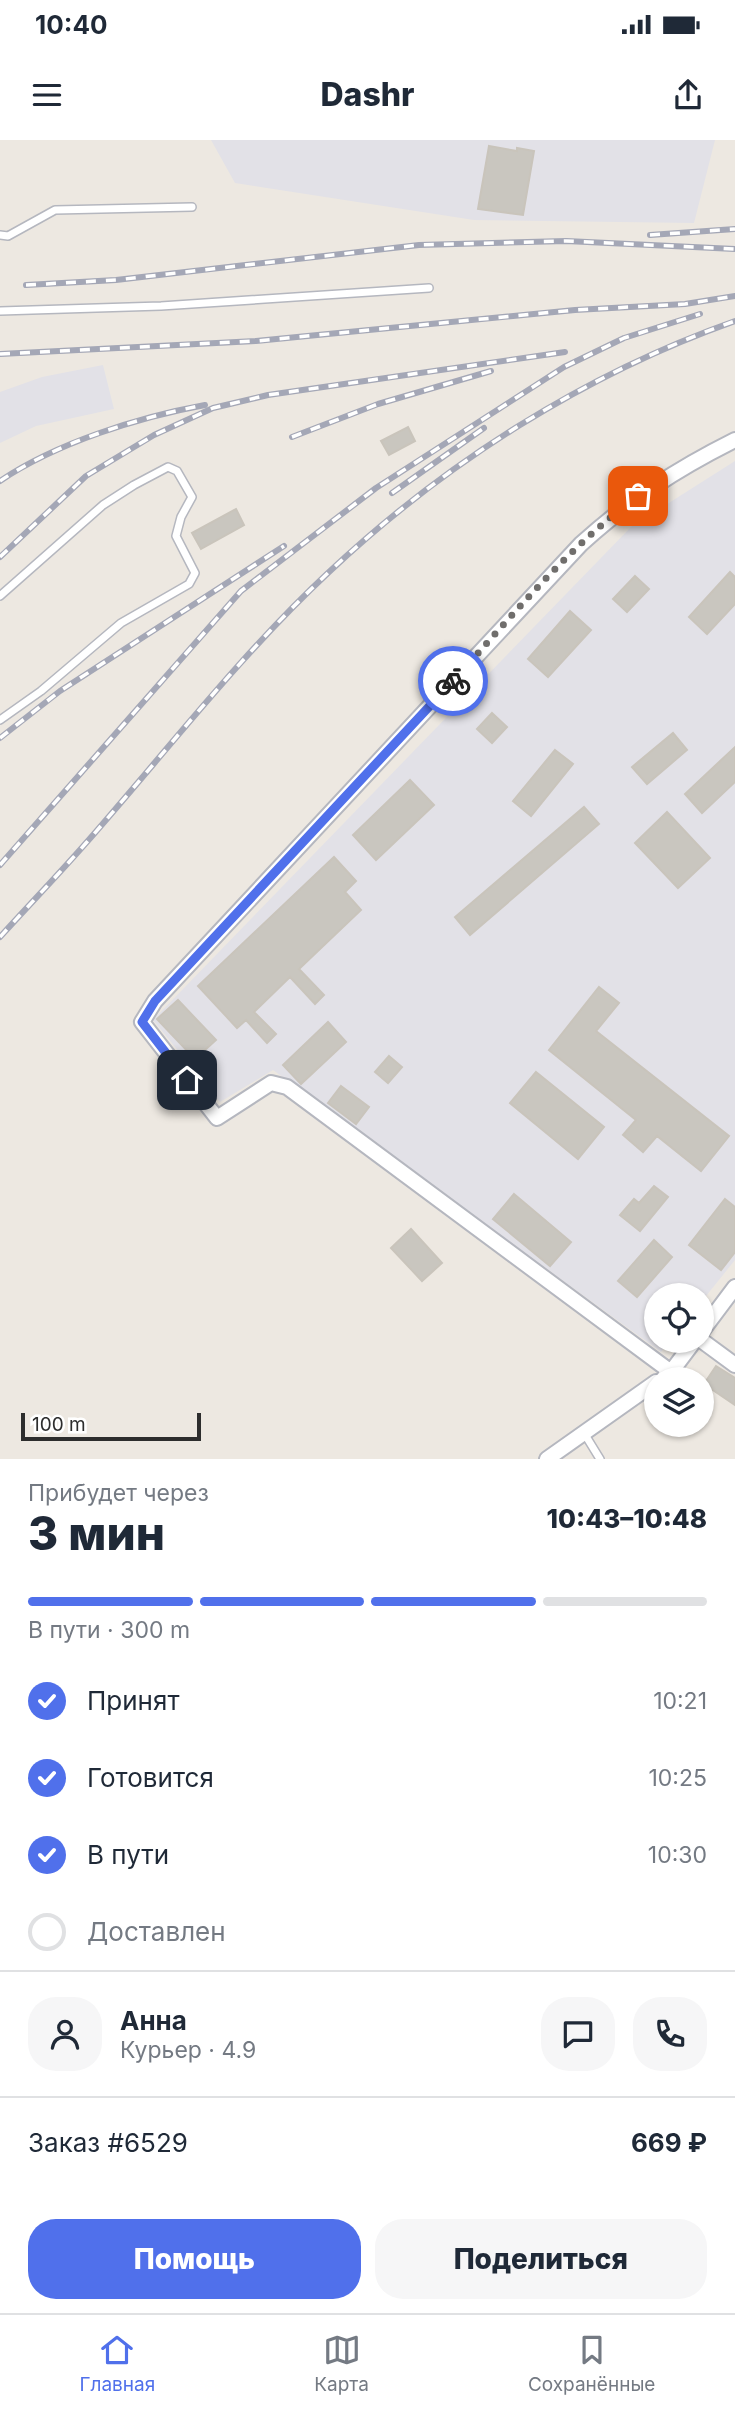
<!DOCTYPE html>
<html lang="ru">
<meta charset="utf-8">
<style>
body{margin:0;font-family:Inter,sans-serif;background:#f6f6f7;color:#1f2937;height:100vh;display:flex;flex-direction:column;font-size:26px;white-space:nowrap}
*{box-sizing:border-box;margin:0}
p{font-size:23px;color:#747a83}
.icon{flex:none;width:38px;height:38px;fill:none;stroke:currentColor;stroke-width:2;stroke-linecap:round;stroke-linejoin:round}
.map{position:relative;height:1319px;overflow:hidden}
.drawer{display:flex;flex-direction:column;background:#fff;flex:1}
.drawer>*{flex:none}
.buttons{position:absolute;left:644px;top:1143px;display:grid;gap:14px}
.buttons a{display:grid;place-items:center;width:70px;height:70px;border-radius:50%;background:#fff;box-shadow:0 2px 5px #0004;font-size:35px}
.scale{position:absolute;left:21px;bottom:18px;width:180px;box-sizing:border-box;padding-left:7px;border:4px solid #2d2d2d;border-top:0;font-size:19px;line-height:24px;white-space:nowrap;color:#2d2d2d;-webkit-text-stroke:5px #fff;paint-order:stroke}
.pin{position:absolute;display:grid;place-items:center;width:60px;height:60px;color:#fff;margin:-30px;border-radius:14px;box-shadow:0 4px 10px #0006}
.courier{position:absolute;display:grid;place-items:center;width:70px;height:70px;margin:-35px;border:5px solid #5070eb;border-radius:50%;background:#fff;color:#222;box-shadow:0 2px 9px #0007}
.summary em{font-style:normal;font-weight:800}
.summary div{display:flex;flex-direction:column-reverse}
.summary{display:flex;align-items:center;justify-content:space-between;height:119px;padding:0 28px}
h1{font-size:46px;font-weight:800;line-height:52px}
.bar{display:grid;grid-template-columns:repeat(4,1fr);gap:10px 7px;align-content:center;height:84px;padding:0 28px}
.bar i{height:9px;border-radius:5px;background:#e0e1e3}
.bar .current{background:#5070eb}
.bar p{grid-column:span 4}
.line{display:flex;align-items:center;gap:18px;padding:0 28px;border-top:2px solid #e0e1e3}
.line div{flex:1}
.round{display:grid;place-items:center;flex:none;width:74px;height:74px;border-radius:28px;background:#f6f6f7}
ol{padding:0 28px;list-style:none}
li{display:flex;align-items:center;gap:21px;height:77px}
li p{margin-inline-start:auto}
li .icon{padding:7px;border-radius:50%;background:#5070eb;color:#fff;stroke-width:4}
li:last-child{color:#747a83}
li i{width:38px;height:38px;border:4px solid #e0e1e3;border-radius:50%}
.cta{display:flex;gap:14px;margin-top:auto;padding:14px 28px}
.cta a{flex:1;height:80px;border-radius:28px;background:#5070eb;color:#fff;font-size:28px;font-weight:800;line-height:80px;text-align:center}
.cta a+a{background:#f6f6f7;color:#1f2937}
.status{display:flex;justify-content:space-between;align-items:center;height:49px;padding:0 35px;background:#fff;direction:ltr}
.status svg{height:19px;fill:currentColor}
header{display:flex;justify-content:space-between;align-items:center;height:91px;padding:0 28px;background:#fff;font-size:32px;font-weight:800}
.dock{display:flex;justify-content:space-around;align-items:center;height:98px;border-top:2px solid #e0e1e3;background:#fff;font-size:19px;color:#747a83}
.dock a{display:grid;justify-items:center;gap:4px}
.dock .current{color:#5070eb}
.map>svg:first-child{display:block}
.industrial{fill:#e2e1e7}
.building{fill:#c9c6bf;stroke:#c9c4bb;stroke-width:2}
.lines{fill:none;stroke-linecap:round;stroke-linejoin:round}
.lane-casing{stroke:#b5b7bf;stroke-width:10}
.street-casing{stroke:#b5b7bf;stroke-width:18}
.lane{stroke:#fff;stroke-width:7}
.street{stroke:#fff;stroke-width:14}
.rail-casing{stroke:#a4a7b6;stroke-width:6}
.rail{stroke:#fff;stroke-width:3.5;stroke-dasharray:10;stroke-linecap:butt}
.done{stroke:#706e6c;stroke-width:7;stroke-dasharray:0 12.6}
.route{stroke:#5070eb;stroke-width:9}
</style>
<div class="status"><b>10:40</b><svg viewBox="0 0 49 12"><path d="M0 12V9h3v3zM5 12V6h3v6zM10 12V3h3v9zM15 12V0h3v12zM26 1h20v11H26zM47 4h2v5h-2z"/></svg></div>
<header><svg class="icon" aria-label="menu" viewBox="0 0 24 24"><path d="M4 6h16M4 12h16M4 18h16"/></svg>Dashr<svg class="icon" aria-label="share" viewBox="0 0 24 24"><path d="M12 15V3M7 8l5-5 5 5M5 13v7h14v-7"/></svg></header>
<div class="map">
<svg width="735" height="1319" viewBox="0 0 735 1319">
<rect width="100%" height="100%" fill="#ede8e1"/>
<path class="industrial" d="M211,0H715L694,83L474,80L235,43Z
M103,225L114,269L36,286L0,303V252L42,237Z
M735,321V1120L702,1161V1155H656V1200L670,1201L661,1212L273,930L220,962L153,880L631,387Z"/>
<path class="building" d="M489,6L517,11V8L534,11L523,75L478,69Z
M408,287L415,301L389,315L381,301Z
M236,369L244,385L201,409L192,393Z
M730,432L735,437V464L707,494L689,477Z
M635,436L649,449L627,472L613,459Z
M570,471L591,490L548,537L528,519Z
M492,573L507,587L492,603L477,589Z
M673,593L687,610L647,644L632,627Z
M735,607V642L702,673L685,654Z
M555,610L573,624L531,676L513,661Z
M410,640L434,665L376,720L353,695Z
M584,667L599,684L470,795L455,777Z
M667,672L710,718L678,748L635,703Z
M334,717L356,741L345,752L361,770L299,829L324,855L315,864L290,837L254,872L276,894L267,903L246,880L237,888L198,846Z
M599,847L619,863L596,891L729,996L701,1031L657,996L643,1012L623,995L636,980L549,910Z
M178,860L216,900L195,919L157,879Z
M328,882L346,902L301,944L283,925Z
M389,916L402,927L388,943L375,932Z
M536,932L604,987L578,1019L510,963Z
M341,946L369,967L356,984L328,963Z
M654,1046L668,1057L640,1091L620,1075L634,1059L639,1063Z
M514,1054L571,1102L550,1126L493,1079Z
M725,1059L735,1067V1112L721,1130L689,1105Z
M411,1089L442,1123L422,1141L391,1108Z
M654,1100L672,1117L637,1157L618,1141Z
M716,1226L735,1238V1265L704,1244Z"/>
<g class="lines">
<defs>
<path id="lane" d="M0,95L8,96L55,70L192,67
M0,171L161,166L429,148
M0,456L103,365L134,345L168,327L177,331L192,357L181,377L176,396L195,433L189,444L121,483L41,551L0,580
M584,1293L600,1319"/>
<path id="street" d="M702,1191L735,1147
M701,1200L735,1225
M671,1232L287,947L271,943L217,978L142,882L155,861L581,404C631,359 675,330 735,300
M665,1236L671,1232L695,1200
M547,1319L656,1242"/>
</defs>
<use href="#lane" class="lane-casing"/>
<use href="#street" class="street-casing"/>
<use href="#lane" class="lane"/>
<use href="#street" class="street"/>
<defs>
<path id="rail" d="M650,95L735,89
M26,145L116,140L419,105L566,101L735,109
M0,214L256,201L575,170L685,164L735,156
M292,297L378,264L491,231
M0,341C56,303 139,277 205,265
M392,353L484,288
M0,417L86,336L154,295L213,268L268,255L565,212
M0,598L60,551L284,406
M0,725L241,451L376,348L564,227L624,198L700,174
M0,797C29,765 58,735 86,703C166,612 240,515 329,432C445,323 585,234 735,181"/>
</defs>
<use href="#rail" class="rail-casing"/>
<use href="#rail" class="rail"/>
</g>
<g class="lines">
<path class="done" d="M453,541C511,477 568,407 638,356"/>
<path class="route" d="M187,940L142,882L155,861L453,541"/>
</g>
</svg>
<div class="buttons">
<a><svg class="icon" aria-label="locate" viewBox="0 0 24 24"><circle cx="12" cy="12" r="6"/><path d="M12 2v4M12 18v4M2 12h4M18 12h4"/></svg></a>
<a><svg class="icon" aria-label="layers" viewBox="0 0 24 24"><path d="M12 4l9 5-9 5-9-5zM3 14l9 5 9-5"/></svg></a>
</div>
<div class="scale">100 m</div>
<div class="pin" style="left:638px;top:356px;background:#ea580c"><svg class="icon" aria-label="bag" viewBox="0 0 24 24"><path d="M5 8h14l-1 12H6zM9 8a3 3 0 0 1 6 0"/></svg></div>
<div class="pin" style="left:187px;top:940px;background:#1f2937"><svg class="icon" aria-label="home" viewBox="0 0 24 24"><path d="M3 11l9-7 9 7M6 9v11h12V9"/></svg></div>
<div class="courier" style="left:453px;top:541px"><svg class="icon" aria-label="bike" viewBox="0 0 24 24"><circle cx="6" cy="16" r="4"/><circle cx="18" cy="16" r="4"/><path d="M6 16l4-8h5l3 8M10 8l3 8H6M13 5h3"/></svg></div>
</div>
<section class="drawer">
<div class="summary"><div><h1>3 мин</h1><p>Прибудет через</p></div><em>10:43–10:48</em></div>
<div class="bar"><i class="current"></i><i class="current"></i><i class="current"></i><i></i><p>В пути · 300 m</p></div>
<ol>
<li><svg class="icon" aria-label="check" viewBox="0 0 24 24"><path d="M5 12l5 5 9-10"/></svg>Принят<p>10:21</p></li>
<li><svg class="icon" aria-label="check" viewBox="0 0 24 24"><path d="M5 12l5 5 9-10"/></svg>Готовится<p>10:25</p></li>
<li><svg class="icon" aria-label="check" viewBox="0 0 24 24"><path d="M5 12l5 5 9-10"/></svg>В пути<p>10:30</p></li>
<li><i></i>Доставлен</li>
</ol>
<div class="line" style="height:126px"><a class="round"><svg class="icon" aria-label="person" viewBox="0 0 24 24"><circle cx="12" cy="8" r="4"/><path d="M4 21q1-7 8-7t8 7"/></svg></a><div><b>Анна</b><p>Курьер · 4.9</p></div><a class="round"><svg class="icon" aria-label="chat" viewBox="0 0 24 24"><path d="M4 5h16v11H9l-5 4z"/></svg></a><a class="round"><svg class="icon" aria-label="phone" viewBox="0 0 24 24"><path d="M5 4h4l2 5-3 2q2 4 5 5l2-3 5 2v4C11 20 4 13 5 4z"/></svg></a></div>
<div class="line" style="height:91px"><div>Заказ #6529</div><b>669 ₽</b></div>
<div class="cta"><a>Помощь</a><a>Поделиться</a></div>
</section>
<nav class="dock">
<a class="current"><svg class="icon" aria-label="home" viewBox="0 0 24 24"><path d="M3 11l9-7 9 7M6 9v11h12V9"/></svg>Главная</a>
<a><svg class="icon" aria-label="map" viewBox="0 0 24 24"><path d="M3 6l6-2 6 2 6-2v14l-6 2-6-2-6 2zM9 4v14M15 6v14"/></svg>Карта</a>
<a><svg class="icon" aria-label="saved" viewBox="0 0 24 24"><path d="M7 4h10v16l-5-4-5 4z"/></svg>Сохранённые</a>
</nav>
